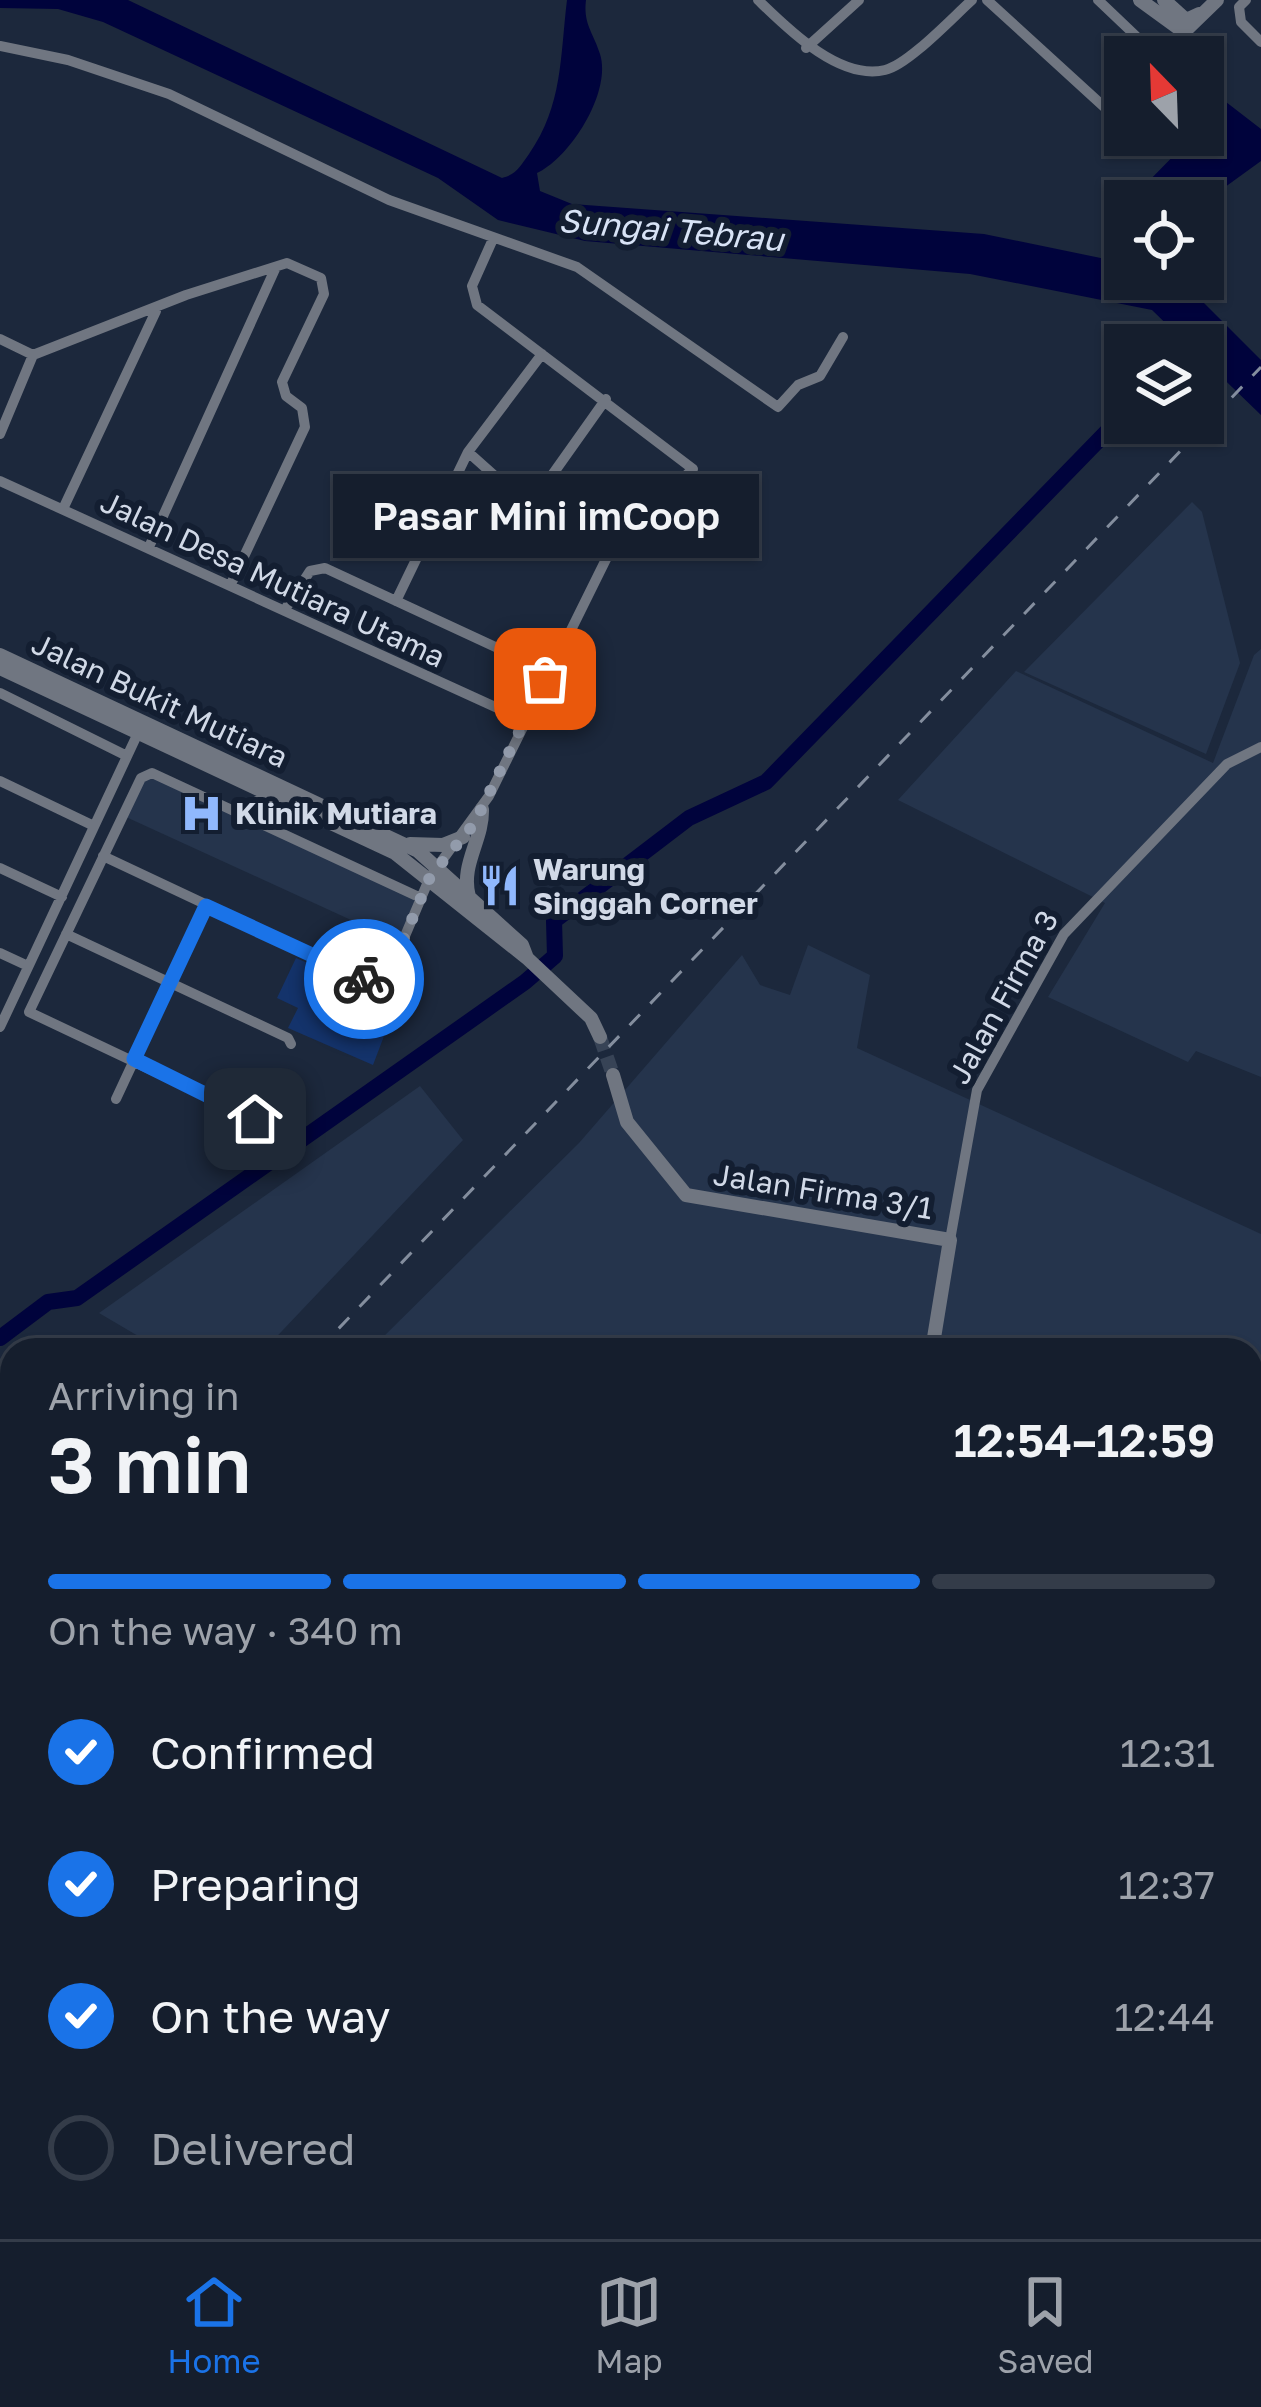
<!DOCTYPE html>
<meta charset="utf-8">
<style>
body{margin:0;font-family:"Golos Text",sans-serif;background:#1e2735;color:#f1f3f6;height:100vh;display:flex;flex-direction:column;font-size:45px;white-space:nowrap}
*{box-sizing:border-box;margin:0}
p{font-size:39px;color:#9da2aa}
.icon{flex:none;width:66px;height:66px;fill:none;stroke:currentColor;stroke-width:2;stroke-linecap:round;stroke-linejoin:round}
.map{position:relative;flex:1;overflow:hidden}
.side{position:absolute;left:0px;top:1338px;width:1263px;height:903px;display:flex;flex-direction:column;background:#151e2d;border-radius:36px 36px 0 0;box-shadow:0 3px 9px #0004,0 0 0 3px #343c49}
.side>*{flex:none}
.needle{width:78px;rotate:337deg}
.buttons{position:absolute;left:1104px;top:36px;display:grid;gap:24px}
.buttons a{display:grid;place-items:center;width:120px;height:120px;border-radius:0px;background:#151e2d;box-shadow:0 3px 9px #0004,0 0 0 3px #343c49;font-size:60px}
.pin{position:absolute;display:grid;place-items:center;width:102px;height:102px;color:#fff;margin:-51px;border-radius:24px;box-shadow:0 6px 18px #0006}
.courier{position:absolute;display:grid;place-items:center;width:120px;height:120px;margin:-60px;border:9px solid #1a73e8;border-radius:50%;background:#fff;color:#222;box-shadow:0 3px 15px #0007}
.bubble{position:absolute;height:84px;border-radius:0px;background:#151e2d;box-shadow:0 3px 9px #0004,0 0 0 3px #343c49;font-size:39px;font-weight:600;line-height:84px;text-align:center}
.headline em{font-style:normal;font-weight:600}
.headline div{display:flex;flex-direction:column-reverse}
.headline{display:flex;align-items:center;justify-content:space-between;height:204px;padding:0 48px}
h1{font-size:78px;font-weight:600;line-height:90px}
.bar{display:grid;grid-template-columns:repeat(4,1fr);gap:18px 12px;align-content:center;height:144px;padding:0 48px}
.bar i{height:15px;border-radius:9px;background:#343c49}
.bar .active{background:#1a73e8}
.bar p{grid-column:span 4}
ol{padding:0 48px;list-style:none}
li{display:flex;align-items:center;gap:36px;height:132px}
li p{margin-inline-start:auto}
li .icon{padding:12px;border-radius:50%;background:#1a73e8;color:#fff;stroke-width:4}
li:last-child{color:#9da2aa}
li i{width:66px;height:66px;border:6px solid #343c49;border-radius:50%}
.tab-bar{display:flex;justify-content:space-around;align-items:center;height:168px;border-top:3px solid #343c49;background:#151e2d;font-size:33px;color:#9da2aa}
.tab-bar a{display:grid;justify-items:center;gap:6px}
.tab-bar .active{color:#1a73e8}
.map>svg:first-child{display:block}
.built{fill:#25344c}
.green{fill:#14336b}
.water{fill:#00033c}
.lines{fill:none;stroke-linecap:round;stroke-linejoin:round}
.river{stroke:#00033c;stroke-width:16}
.tertiary-tunnel{stroke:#374356;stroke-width:14;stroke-dasharray:14 7;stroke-linecap:butt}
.minor{stroke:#707681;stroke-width:10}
.tertiary{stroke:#707681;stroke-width:14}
.primary{stroke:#b8c6dc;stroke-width:16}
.trunk{stroke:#c8d6ec;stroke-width:16}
.motorway{stroke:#d8e5fb;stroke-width:18}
.rail{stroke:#848e9e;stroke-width:3;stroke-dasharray:15 15;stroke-linecap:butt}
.done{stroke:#929bab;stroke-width:12;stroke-dasharray:0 21.6}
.route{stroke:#1a73e8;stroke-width:15}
.labels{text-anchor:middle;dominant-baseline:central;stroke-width:12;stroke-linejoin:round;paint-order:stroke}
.street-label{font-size:30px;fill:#d1d9e7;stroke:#131e31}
.poi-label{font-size:30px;font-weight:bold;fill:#d1d9e7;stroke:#131e31;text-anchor:start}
.water-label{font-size:33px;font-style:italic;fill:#d8e3f6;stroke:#131e31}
</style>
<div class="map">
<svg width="1261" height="2239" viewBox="0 0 1261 2239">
<rect width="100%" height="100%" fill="#1c283c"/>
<path class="built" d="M1192,502L1202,512L1240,663L1206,754L1024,672Z
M1261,649V1077L1196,1051L1188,1062L1048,997L1105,903L898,800L1016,671L1213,763L1254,655Z
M147,770L419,893L399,942L126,817Z
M808,945L870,975L857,1048L1261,1234V1497L1251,1498V1350H370L579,1143L742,955L760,985L790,995Z
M420,1086L463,1140L264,1350H162L99,1313Z
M1251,1533H1261V1818H1251Z
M12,1701V2229H1053L1055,2239H0V1709Z"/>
<path class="green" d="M296,958L397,1002L373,1065L288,1028L298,1008L277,998Z"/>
<path class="water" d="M0,0H128L502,178C516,175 521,165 529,154C563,105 560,57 567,0H586C583,24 593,32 600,54C612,92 570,158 537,173L540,191L572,204L984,234L1125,263V279H1180L1261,360V415L1203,359V345H1188L1152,310L970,274L585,241L498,220L438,178L103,22L58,9L0,8Z
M1226,102L1261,129V161L1203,203L1151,201L1140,190L1194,135H1203V125Z"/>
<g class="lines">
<path class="river" d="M0,1338L48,1302L77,1298L525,982L555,956L554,921L689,818L766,782L1125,413"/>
<path class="tertiary-tunnel" d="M600,1037L613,1075"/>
<path class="minor" d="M758,0C787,28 839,81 885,70C908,65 953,17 972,0
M987,0L1125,126
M1098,0L1158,57
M1246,0L1239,7L1241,22L1261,42
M0,46L68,60L169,94L389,200L577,267L778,407L798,385L820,376L843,337
M806,48L859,0
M0,339L33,355L186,295L287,263L321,278L324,294L282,382L286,396L302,408L305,427L231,584
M0,434L33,355
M468,452L542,354
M0,481L526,721
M545,485L606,399
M63,509L156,311
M149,547L276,267
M396,601L468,452L525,503L617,537
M286,608L310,571L325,568L504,651L545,679
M0,693L127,756
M0,781L94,826
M247,816L257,801L276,799
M103,856L371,982L388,976L430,877L489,796L617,537L693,469L477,305L472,286L493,239
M0,868L62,897
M66,934L288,1038L291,1044
M0,953L28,966
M0,1027L138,733
M116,1099L206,906
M255,1119L29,1012L141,778L152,773L421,898
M950,1240L977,1090L1064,934L1227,764L1261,747
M246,2239L260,2229
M532,2239L547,2229"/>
<path class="tertiary" d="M1140,0L1184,32L1217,0
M1164,0L1186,20L1199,14
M0,655L418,851L522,945L527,958
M0,668L395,853L527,958L591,1018L600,1037
M410,844L443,845L463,837
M469,897C460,864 483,841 482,809
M613,1075L627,1122L686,1195L950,1240L932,1350"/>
<path class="primary" d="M1251,1507L1261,1506
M1251,1521L1261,1520
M0,2162L12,2154
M0,2178L12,2170"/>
<path class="trunk" d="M1251,2185L1261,2180
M1251,2208L1261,2203
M1140,2239L1160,2229
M1184,2239L1205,2229"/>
<path class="motorway" d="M0,1493L12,1500
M0,1509L12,1515
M1251,1889L1261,1891
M1251,1905L1261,1906
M1095,2229L1098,2239"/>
<path class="rail" d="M318,1350L1261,367
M0,1672L12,1661"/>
</g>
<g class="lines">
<path class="done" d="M364,979L388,976L430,877L474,824L545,679"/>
<path class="route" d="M255,1119L134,1059L206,906L364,979"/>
</g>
<defs>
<symbol id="hospital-bare" viewBox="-9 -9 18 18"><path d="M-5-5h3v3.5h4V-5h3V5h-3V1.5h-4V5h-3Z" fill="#90b8fd" stroke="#131e31" stroke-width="2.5" paint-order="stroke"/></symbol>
<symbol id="restaurant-bare" viewBox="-9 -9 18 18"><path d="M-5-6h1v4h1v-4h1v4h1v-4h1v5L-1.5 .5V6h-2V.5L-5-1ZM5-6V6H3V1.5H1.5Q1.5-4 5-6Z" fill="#90b8fd" stroke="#131e31" stroke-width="2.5" paint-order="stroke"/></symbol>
</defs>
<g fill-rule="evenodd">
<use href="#hospital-bare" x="172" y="784" width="59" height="59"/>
<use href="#restaurant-bare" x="470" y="856" width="59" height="59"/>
</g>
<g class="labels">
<g class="street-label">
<text transform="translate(273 579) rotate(25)">Jalan Desa Mutiara Utama</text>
<text transform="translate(160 700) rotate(25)">Jalan Bukit Mutiara</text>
<text transform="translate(1003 997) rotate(-61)">Jalan Firma 3</text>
<text transform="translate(823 1191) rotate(9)">Jalan Firma 3/1</text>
</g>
<g class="poi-label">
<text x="235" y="813">Klinik Mutiara</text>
<text x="533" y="869">Warung<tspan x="533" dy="34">Singgah Corner</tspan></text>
</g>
<g class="water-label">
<text transform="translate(671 229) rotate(5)">Sungai Tebrau</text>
</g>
</g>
</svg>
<div class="buttons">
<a><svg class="needle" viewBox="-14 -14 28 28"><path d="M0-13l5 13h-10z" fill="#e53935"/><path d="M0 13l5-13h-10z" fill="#9da2aa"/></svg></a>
<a><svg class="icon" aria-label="locate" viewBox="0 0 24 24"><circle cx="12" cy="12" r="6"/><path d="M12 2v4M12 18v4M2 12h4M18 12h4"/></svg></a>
<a><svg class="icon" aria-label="layers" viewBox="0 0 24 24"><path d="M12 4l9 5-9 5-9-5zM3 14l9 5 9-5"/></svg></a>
</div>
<div class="pin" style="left:545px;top:679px;background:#ea580c"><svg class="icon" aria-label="bag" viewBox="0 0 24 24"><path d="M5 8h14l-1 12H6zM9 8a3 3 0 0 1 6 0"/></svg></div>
<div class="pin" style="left:255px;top:1119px;background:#1f2937"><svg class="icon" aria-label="home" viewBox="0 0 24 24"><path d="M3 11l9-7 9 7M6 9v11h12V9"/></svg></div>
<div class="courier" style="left:364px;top:979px"><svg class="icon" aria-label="bike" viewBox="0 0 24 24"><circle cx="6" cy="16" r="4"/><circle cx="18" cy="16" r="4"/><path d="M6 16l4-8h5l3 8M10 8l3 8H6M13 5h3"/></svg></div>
<div class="bubble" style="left:333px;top:474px;width:426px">Pasar Mini imCoop</div>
<section class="side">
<div class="headline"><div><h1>3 min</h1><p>Arriving in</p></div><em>12:54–12:59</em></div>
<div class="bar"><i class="active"></i><i class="active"></i><i class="active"></i><i></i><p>On the way · 340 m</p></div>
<ol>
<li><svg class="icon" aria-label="check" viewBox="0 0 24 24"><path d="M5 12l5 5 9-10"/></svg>Confirmed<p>12:31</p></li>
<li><svg class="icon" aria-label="check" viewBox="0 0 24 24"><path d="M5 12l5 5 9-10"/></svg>Preparing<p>12:37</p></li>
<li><svg class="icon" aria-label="check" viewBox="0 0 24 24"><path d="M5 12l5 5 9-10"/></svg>On the way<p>12:44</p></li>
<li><i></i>Delivered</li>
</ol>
</section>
</div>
<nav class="tab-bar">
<a class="active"><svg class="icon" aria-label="home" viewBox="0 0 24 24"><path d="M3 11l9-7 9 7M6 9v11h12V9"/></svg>Home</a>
<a><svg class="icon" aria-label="map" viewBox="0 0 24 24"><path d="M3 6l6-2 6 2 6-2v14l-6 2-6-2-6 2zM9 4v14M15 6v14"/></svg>Map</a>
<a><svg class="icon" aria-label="saved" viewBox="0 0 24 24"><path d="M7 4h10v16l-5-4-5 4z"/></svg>Saved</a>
</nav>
